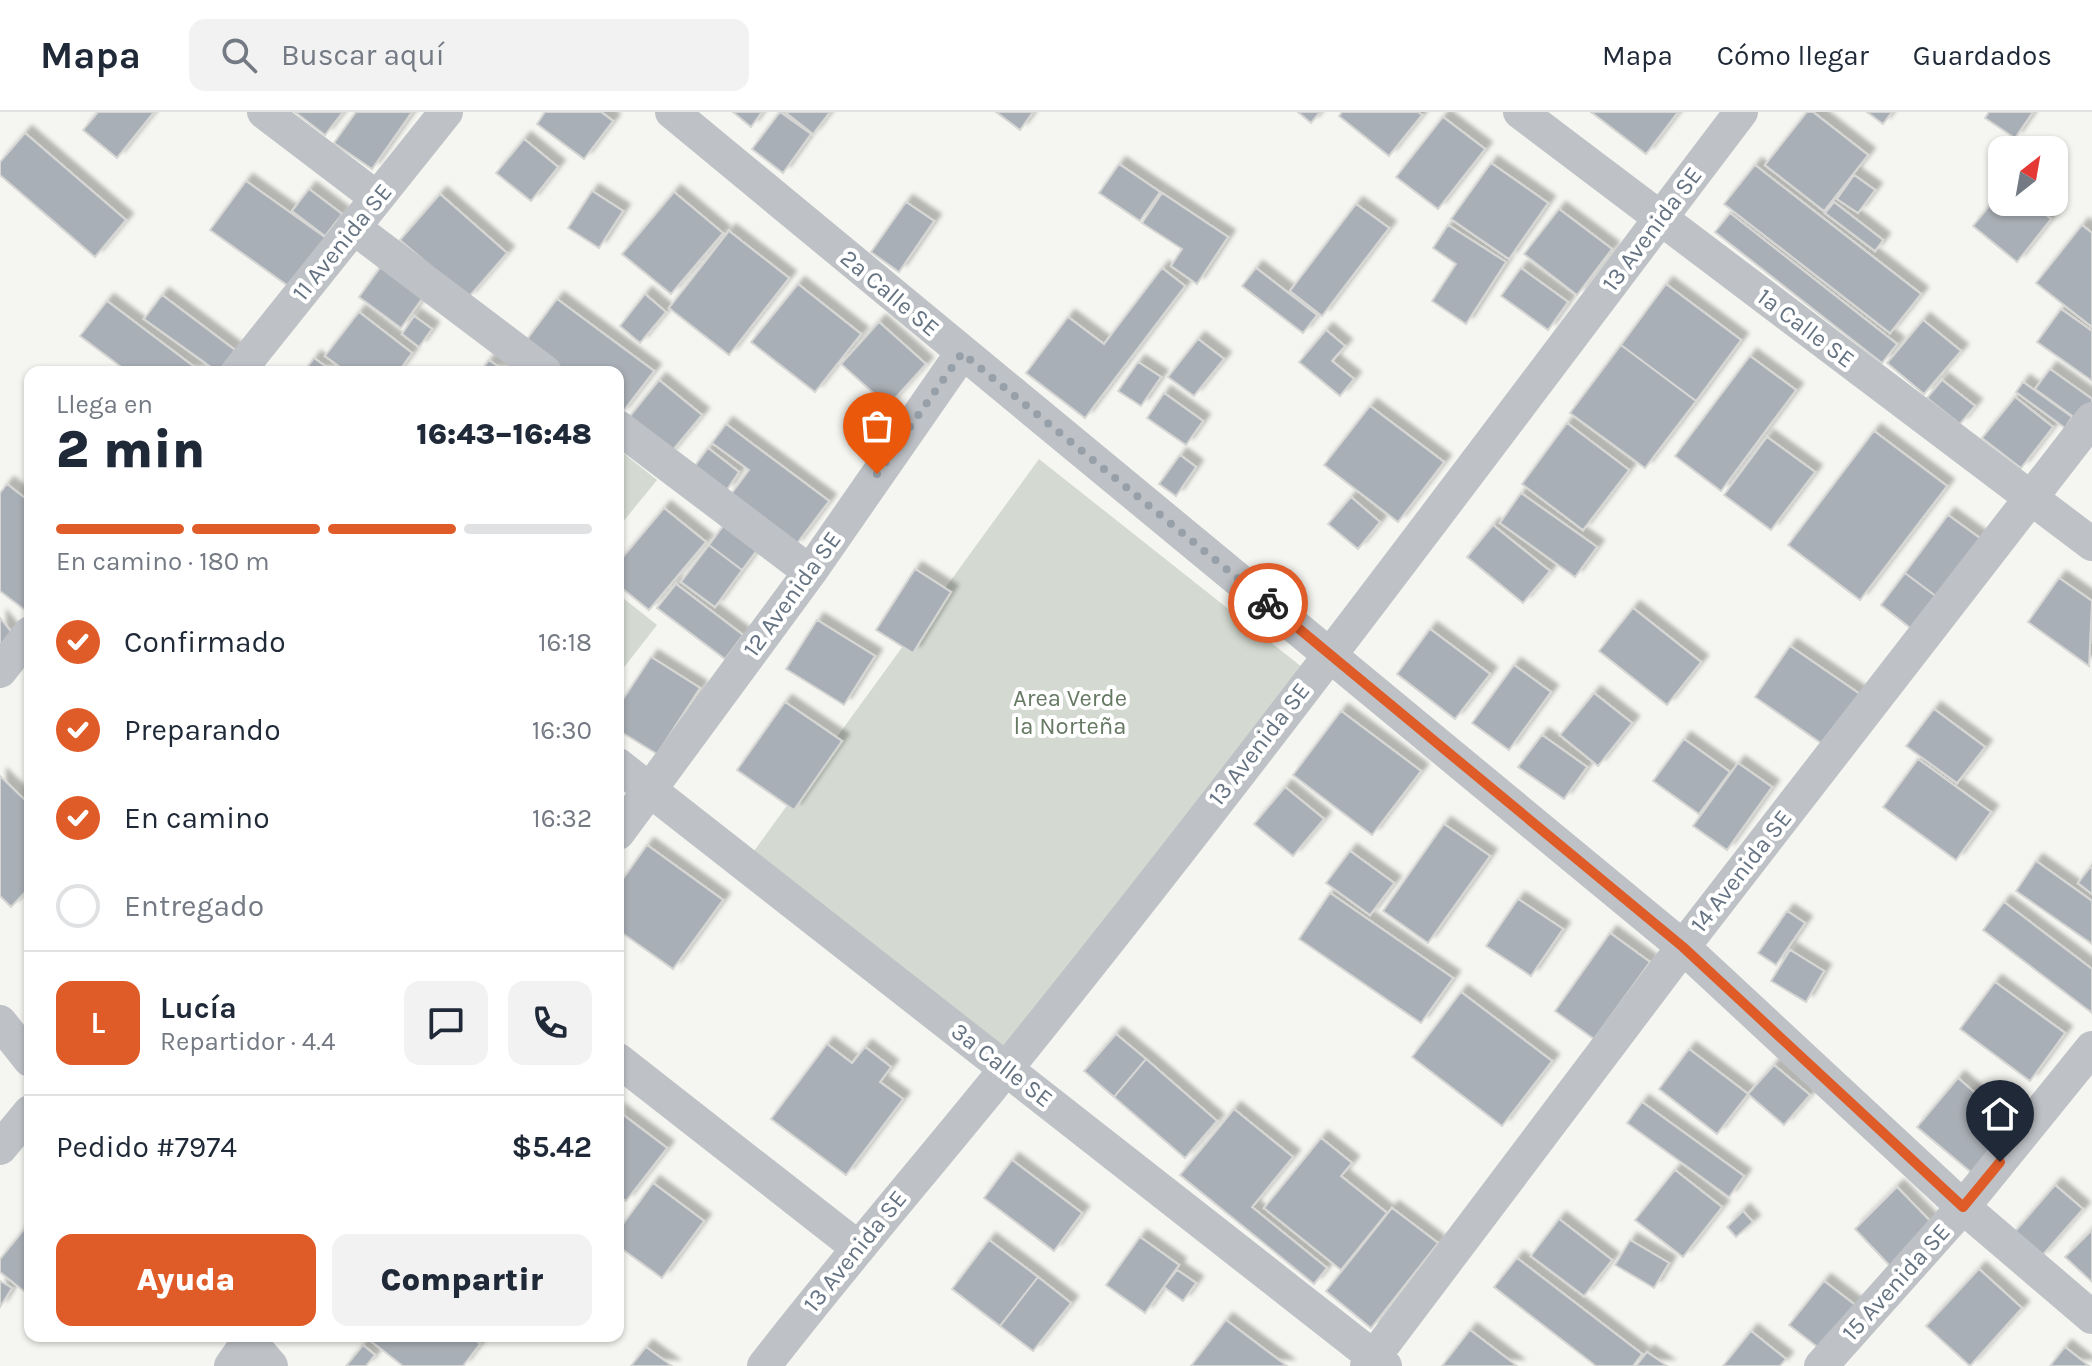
<!DOCTYPE html>
<html lang="es">
<meta charset="utf-8">
<style>
body{margin:0;font-family:Karla,sans-serif;background:#f2f2f3;color:#1f2937;height:100vh;display:flex;flex-direction:column;font-size:30px;white-space:nowrap}
*{box-sizing:border-box;margin:0}
p{font-size:26px;color:#747a83}
.icon{flex:none;width:44px;height:44px;fill:none;stroke:currentColor;stroke-width:2;stroke-linecap:round;stroke-linejoin:round}
.map{position:relative;flex:1;overflow:hidden}
.panel{position:absolute;left:24px;top:254px;width:600px;height:976px;display:flex;flex-direction:column;background:#fff;border-radius:16px;box-shadow:0 2px 6px #0004}
.panel>*{flex:none}
.needle{width:52px;rotate:31deg}
.controls{position:absolute;left:1988px;top:24px;display:grid;gap:16px}
.controls a{display:grid;place-items:center;width:80px;height:80px;border-radius:16px;background:#fff;box-shadow:0 2px 6px #0004;font-size:40px}
.pin{position:absolute;display:grid;place-items:center;width:68px;height:68px;color:#fff;margin:-82px -34px;border-radius:50% 50% 50% 0;rotate:-45deg;box-shadow:0 0 8px #0007}
.pin .icon{rotate:45deg}
.courier{position:absolute;display:grid;place-items:center;width:80px;height:80px;margin:-40px;border:6px solid #df5c28;border-radius:50%;background:#fff;color:#222;box-shadow:0 2px 10px #0007}
.summary em{font-style:normal;font-weight:800}
.summary div{display:flex;flex-direction:column-reverse}
.summary{display:flex;align-items:center;justify-content:space-between;height:136px;padding:0 32px}
h1{font-size:52px;font-weight:800;line-height:60px}
.bar{display:grid;grid-template-columns:repeat(4,1fr);gap:12px 8px;align-content:center;height:96px;padding:0 32px}
.bar i{height:10px;border-radius:6px;background:#e0e1e3}
.bar .current{background:#df5c28}
.bar p{grid-column:span 4}
.line{display:flex;align-items:center;gap:20px;padding:0 32px;border-top:2px solid #e0e1e3}
.line div{flex:1}
.round{display:grid;place-items:center;flex:none;width:84px;height:84px;border-radius:16px;background:#f2f2f3}
ol{padding:0 32px;list-style:none}
li{display:flex;align-items:center;gap:24px;height:88px}
li p{margin-inline-start:auto}
li .icon{padding:8px;border-radius:50%;background:#df5c28;color:#fff;stroke-width:4}
li:last-child{color:#747a83}
li i{width:44px;height:44px;border:4px solid #e0e1e3;border-radius:50%}
.action{display:flex;gap:16px;margin-top:auto;padding:16px 32px}
.action a{flex:1;height:92px;border-radius:16px;background:#df5c28;color:#fff;font-size:32px;font-weight:800;line-height:92px;text-align:center}
.action a+a{background:#f2f2f3;color:#1f2937}
header{display:flex;align-items:center;gap:48px;box-sizing:border-box;height:112px;padding:0 40px;background:#fff;border-bottom:2px solid #e0e1e3}
header strong{font-size:38px}
nav{display:flex;gap:44px;margin-inline-start:auto;font-size:28px}
.search{width:560px;height:72px;background:#f2f2f3;display:flex;align-items:center;gap:20px;box-sizing:border-box;padding:0 28px;border-radius:16px;color:#747a83;font-size:30px}
.map>svg:first-child{display:block}
.green{fill:#d4dad1}
.building{fill:#a9afb6;stroke:#d6d6d4;stroke-width:2;filter:url(#shadow)}
.lines{fill:none;stroke-linecap:round;stroke-linejoin:round}
.street{stroke:#bec1c5;stroke-width:34}
.done{stroke:#97a0a9;stroke-width:8;stroke-dasharray:0 14.4}
.route{stroke:#df5c28;stroke-width:10}
.labels{text-anchor:middle;dominant-baseline:central;stroke-width:8;stroke-linejoin:round;paint-order:stroke}
.street-label{font-size:24px;fill:#657382;stroke:#fff}
.park-label{font-size:24px;fill:#667963;stroke:#fff}
</style>
<header>
<strong>Mapa</strong>
<div class="search"><svg class="icon" aria-label="search" viewBox="0 0 24 24"><circle cx="10" cy="10" r="6"/><path d="M15 15l6 6"/></svg>Buscar aquí</div>
<nav><a>Mapa</a><a>Cómo llegar</a><a>Guardados</a></nav>
</header>
<div class="map">
<svg width="2092" height="1254" viewBox="0 0 2092 1254">
<defs>
<filter id="shadow"><feDropShadow dx="7" dy="-7" stdDeviation="2" flood-color="#0004"/></filter>
</defs>
<rect width="100%" height="100%" fill="#f5f5f1"/>
<path class="green" d="M618,337L657,368L618,416Z
M1039,347L1317,567L1013,954L754,739Z
M618,482L657,513L618,563Z"/>
<path class="building" d="M98,0H154L117,46L83,18Z
M295,0H343L325,23Z
M356,0H412L372,57L334,31Z
M545,0H601L613,9L584,47L537,12Z
M733,0H762L751,15Z
M780,0L811,22L783,61L752,37Z
M785,0H830L813,22Z
M996,0H1033L1020,18Z
M1298,0H1320L1311,11Z
M1342,0H1418L1422,3L1389,44L1339,4Z
M1591,0H1678L1646,42Z
M1807,0H1813L1868,43L1824,99L1765,53Z
M1867,0H1892L1883,12Z
M1989,0H2033L2015,26L1985,6Z
M1443,5L1485,37L1438,97L1396,65Z
M25,21L126,108L95,145L0,63V50Z
M524,27L558,55L531,89L496,61Z
M1491,51L1548,91L1509,147L1451,107Z
M1119,52L1160,80L1140,109L1099,81Z
M1755,53L1921,182L1890,221L1724,92Z
M1854,63L1875,78L1858,101L1837,87Z
M246,69L326,126L291,176L210,118Z
M309,77L342,102L325,124L292,99Z
M2002,78V90H2030L2051,107L2017,150L1973,114Z
M592,79L623,99L599,136L568,116Z
M674,80L723,121L671,182L622,142Z
M1162,81L1228,125L1197,172L1171,154L1182,137L1142,111Z
M440,82L507,141L468,186L400,128Z
M906,90L934,109L899,160L871,140Z
M1834,90L1883,128L1875,139L1825,101Z
M1356,92L1389,116L1322,204L1290,179Z
M1559,97L1612,137L1577,183L1524,142Z
M1730,101L1897,232L1882,251L1715,120Z
M1448,113L1506,150L1466,212L1432,189L1456,152L1433,136Z
M2082,113L2092,121V215L2036,171Z
M729,119L789,166L729,243L669,196Z
M382,153L424,184L401,216L359,185Z
M1162,156L1185,174L1085,306L1026,261L1068,205L1104,232Z
M1256,156L1317,203L1303,221L1242,174Z
M1521,156L1568,190L1548,218L1501,184Z
M798,172L861,222L815,280L751,230Z
M1666,172L1741,228L1696,289L1621,233Z
M645,182L666,200L640,231L620,214Z
M162,183L235,238L218,260L144,207Z
M557,187L654,259L621,302L618,299V260H565L525,230Z
M107,189L201,260H128L80,224Z
M2061,197L2092,219V269L2037,230Z
M359,200L412,241L398,260H347L325,244Z
M414,204L432,217L419,235L402,222Z
M1923,208L1961,239L1924,282L1887,251Z
M879,210L926,252L888,294L841,252Z
M1326,218L1345,234L1332,249L1354,267L1340,284L1299,250Z
M1198,227L1224,247L1194,284L1168,265Z
M1621,233L1696,289L1645,356L1570,301Z
M1750,244L1796,278L1721,379L1675,344Z
M314,246L333,260H304Z
M489,248L505,260H480Z
M1138,250L1161,265L1141,294L1118,279Z
M2050,257L2092,287V297L2082,311L2035,277Z
M659,268L702,303L668,344L626,309Z
M1942,268L1975,294L1960,312L1927,286Z
M2023,270L2072,305L2065,316L2016,280Z
M1164,281L1203,309L1186,333L1147,306Z
M2015,285L2053,315L2021,356L1982,326Z
M1370,294L1444,350L1398,410L1324,353Z
M1567,311L1629,358L1583,418L1522,372Z
M726,312L829,389L795,434L729,385L749,358L712,331Z
M1874,319L1947,374L1860,488L1788,433Z
M1767,325L1815,360L1771,418L1724,383Z
M708,336L739,360L726,379L694,355Z
M1180,343L1196,355L1176,384L1159,372Z
M7,372L30,390V502L0,479V381Z
M1521,381L1597,435L1575,465L1500,411Z
M1351,385L1380,410L1358,437L1328,412Z
M664,396L706,430L649,498L618,473V451Z
M1948,403L1981,427L1937,485L1905,461Z
M727,409L760,434L742,458L709,433Z
M1493,413L1550,459L1523,491L1467,445Z
M709,433L742,458L715,495L681,470Z
M915,457L951,480L913,541L876,518Z
M1905,461L1937,485L1913,518L1881,493Z
M2059,466L2092,489L2089,554L2028,510Z
M676,472L743,523L725,547L657,496Z
M1633,496L1701,550L1667,593L1599,539Z
M0,506L14,523L0,535Z
M817,508L875,544L844,593L786,557Z
M1430,517L1490,562L1455,607L1397,562Z
M1790,534L1867,587L1831,638L1755,585Z
M651,545L700,576L657,642L618,618V595Z
M1514,553L1551,580L1509,638L1472,611Z
M1594,581L1632,611L1598,654L1560,623Z
M785,590L842,629L794,698L737,658Z
M1934,597L1985,635L1957,671L1906,634Z
M1341,599L1421,659L1372,723L1293,663Z
M1542,623L1587,655L1564,687L1518,655Z
M1684,627L1730,660L1699,702L1653,669Z
M1918,647L1991,700L1956,748L1883,695Z
M1738,651L1772,675L1727,738L1693,714Z
M0,664L30,693V775L11,795L0,784Z
M1285,675L1324,707L1293,744L1254,712Z
M1444,712L1490,744L1428,831L1383,799Z
M647,733L723,788L673,857L618,818V774Z
M1350,739L1394,771L1370,803L1326,771Z
M2036,749L2092,789V832L2016,779Z
M2092,753V782L2078,771Z
M1330,781L1453,866L1421,911L1299,827Z
M1518,787L1563,817L1531,864L1486,834Z
M2004,790L2092,857V901L1983,818Z
M1787,799L1805,811L1776,853L1758,841Z
M1610,821L1650,850L1594,927L1555,899Z
M1790,838L1824,859L1806,890L1771,869Z
M1995,870L2065,921L2030,969L1960,917Z
M1461,880L1552,949L1502,1014L1412,945Z
M1116,922L1146,947L1114,985L1084,959Z
M827,932L852,951L865,935L891,955L880,970L903,987L846,1063L771,1007Z
M1689,937L1748,982L1717,1022L1659,977Z
M1146,947L1217,1009L1185,1046L1114,985Z
M1774,953L1810,983L1784,1013L1748,982Z
M1958,966L2012,1013L1972,1061L1917,1015Z
M1642,990L1744,1064L1729,1085L1627,1011Z
M1234,997L1293,1045L1252,1095L1327,1156L1314,1172L1180,1063Z
M618,999L667,1036L626,1089L618,1083Z
M1321,1026L1352,1051L1341,1064L1387,1101L1341,1158L1264,1096Z
M1012,1048L1082,1101L1054,1139L984,1086Z
M1675,1058L1722,1095L1683,1145L1635,1108Z
M653,1071L704,1109L662,1166L618,1134V1119Z
M2055,1073L2083,1097L2040,1146L2012,1123Z
M1897,1075L1934,1113L1892,1156L1855,1117Z
M1392,1096L1438,1131L1371,1216L1326,1179Z
M1743,1099L1753,1110L1736,1125L1727,1115Z
M1559,1107L1612,1148L1584,1184L1531,1144Z
M30,1110V1175L25,1180L0,1160V1147Z
M2092,1118V1170L2065,1145Z
M1140,1125L1179,1153L1145,1201L1106,1173Z
M989,1128L1038,1165L1000,1214L952,1177Z
M1630,1128L1669,1151L1654,1176L1615,1153Z
M1517,1146L1642,1242L1633,1254H1596L1494,1175Z
M1979,1157L2022,1196L1970,1254L1926,1214Z
M1177,1158L1196,1171L1183,1189L1164,1175Z
M1038,1165L1071,1191L1033,1239L1000,1214Z
M0,1169L12,1176L0,1195Z
M1824,1169L1859,1196L1824,1240L1789,1213Z
M1226,1208L1287,1254H1191Z
M1470,1218L1517,1254H1442Z
M1751,1219L1786,1247L1780,1254H1723Z
M376,1224H471L480,1232L463,1254H403L372,1230Z
M363,1233L375,1243L366,1254H346Z
M646,1235L672,1254H631Z
M2065,1235L2089,1254H2050Z
M1647,1240L1667,1254H1636Z"/>
<g class="lines">
<path class="street" d="M264,0L377,86
M672,0L1683,835L1963,1095L2092,1205
M1520,0L2092,432
M353,115L545,260
M238,260L446,0
M618,315L810,460
M0,559L30,521
M618,653L1385,1254
M618,721L810,460L962,241
M0,910L30,948
M618,948L857,1135
M0,1036L30,1000
M245,1224L271,1254
M231,1254L252,1224
M764,1254C842,1153 926,1056 1006,957C1259,644 1498,320 1741,0
M1367,1254L1683,835L2092,307
M1821,1254L1963,1095L2092,936"/>
</g>
<g class="lines">
<path class="done" d="M877,362L962,241L1268,491"/>
<path class="route" d="M1268,491L1683,835L1963,1095L2000,1050"/>
</g>
<g class="labels">
<g class="street-label">
<text transform="translate(1652 117) rotate(-53)">13 Avenida SE</text>
<text transform="translate(342 130) rotate(-51)">11 Avenida SE</text>
<text transform="translate(890 181) rotate(40)">2a Calle SE</text>
<text transform="translate(1806 216) rotate(37)">1a Calle SE</text>
<text transform="translate(792 482) rotate(-54)">12 Avenida SE</text>
<text transform="translate(1259 632) rotate(-52)">13 Avenida SE</text>
<text transform="translate(1741 759) rotate(-52)">14 Avenida SE</text>
<text transform="translate(1002 953) rotate(38)">3a Calle SE</text>
<text transform="translate(855 1139) rotate(-51)">13 Avenida SE</text>
<text transform="translate(1896 1170) rotate(-48)">15 Avenida SE</text>
</g>
<g class="park-label">
<text x="1070" y="586">Area Verde<tspan x="1070" dy="28">la Norteña</tspan></text>
</g>
</g>
</svg>
<div class="controls">
<a><svg class="needle" viewBox="-14 -14 28 28"><path d="M0-13l5 13h-10z" fill="#e53935"/><path d="M0 13l5-13h-10z" fill="#747a83"/></svg></a>
</div>
<div class="pin" style="left:877px;top:362px;background:#ea580c"><svg class="icon" aria-label="bag" viewBox="0 0 24 24"><path d="M5 8h14l-1 12H6zM9 8a3 3 0 0 1 6 0"/></svg></div>
<div class="pin" style="left:2000px;top:1050px;background:#1f2937"><svg class="icon" aria-label="home" viewBox="0 0 24 24"><path d="M3 11l9-7 9 7M6 9v11h12V9"/></svg></div>
<div class="courier" style="left:1268px;top:491px"><svg class="icon" aria-label="bike" viewBox="0 0 24 24"><circle cx="6" cy="16" r="4"/><circle cx="18" cy="16" r="4"/><path d="M6 16l4-8h5l3 8M10 8l3 8H6M13 5h3"/></svg></div>
<section class="panel">
<div class="summary"><div><h1>2 min</h1><p>Llega en</p></div><em>16:43–16:48</em></div>
<div class="bar"><i class="current"></i><i class="current"></i><i class="current"></i><i></i><p>En camino · 180 m</p></div>
<ol>
<li><svg class="icon" aria-label="check" viewBox="0 0 24 24"><path d="M5 12l5 5 9-10"/></svg>Confirmado<p>16:18</p></li>
<li><svg class="icon" aria-label="check" viewBox="0 0 24 24"><path d="M5 12l5 5 9-10"/></svg>Preparando<p>16:30</p></li>
<li><svg class="icon" aria-label="check" viewBox="0 0 24 24"><path d="M5 12l5 5 9-10"/></svg>En camino<p>16:32</p></li>
<li><i></i>Entregado</li>
</ol>
<div class="line" style="height:144px"><b class="round" style="background:#df5c28;color:#fff">L</b><div><b>Lucía</b><p>Repartidor · 4.4</p></div><a class="round"><svg class="icon" aria-label="chat" viewBox="0 0 24 24"><path d="M4 5h16v11H9l-5 4z"/></svg></a><a class="round"><svg class="icon" aria-label="phone" viewBox="0 0 24 24"><path d="M5 4h4l2 5-3 2q2 4 5 5l2-3 5 2v4C11 20 4 13 5 4z"/></svg></a></div>
<div class="line" style="height:104px"><div>Pedido #7974</div><b>$5.42</b></div>
<div class="action"><a>Ayuda</a><a>Compartir</a></div>
</section>
</div>
